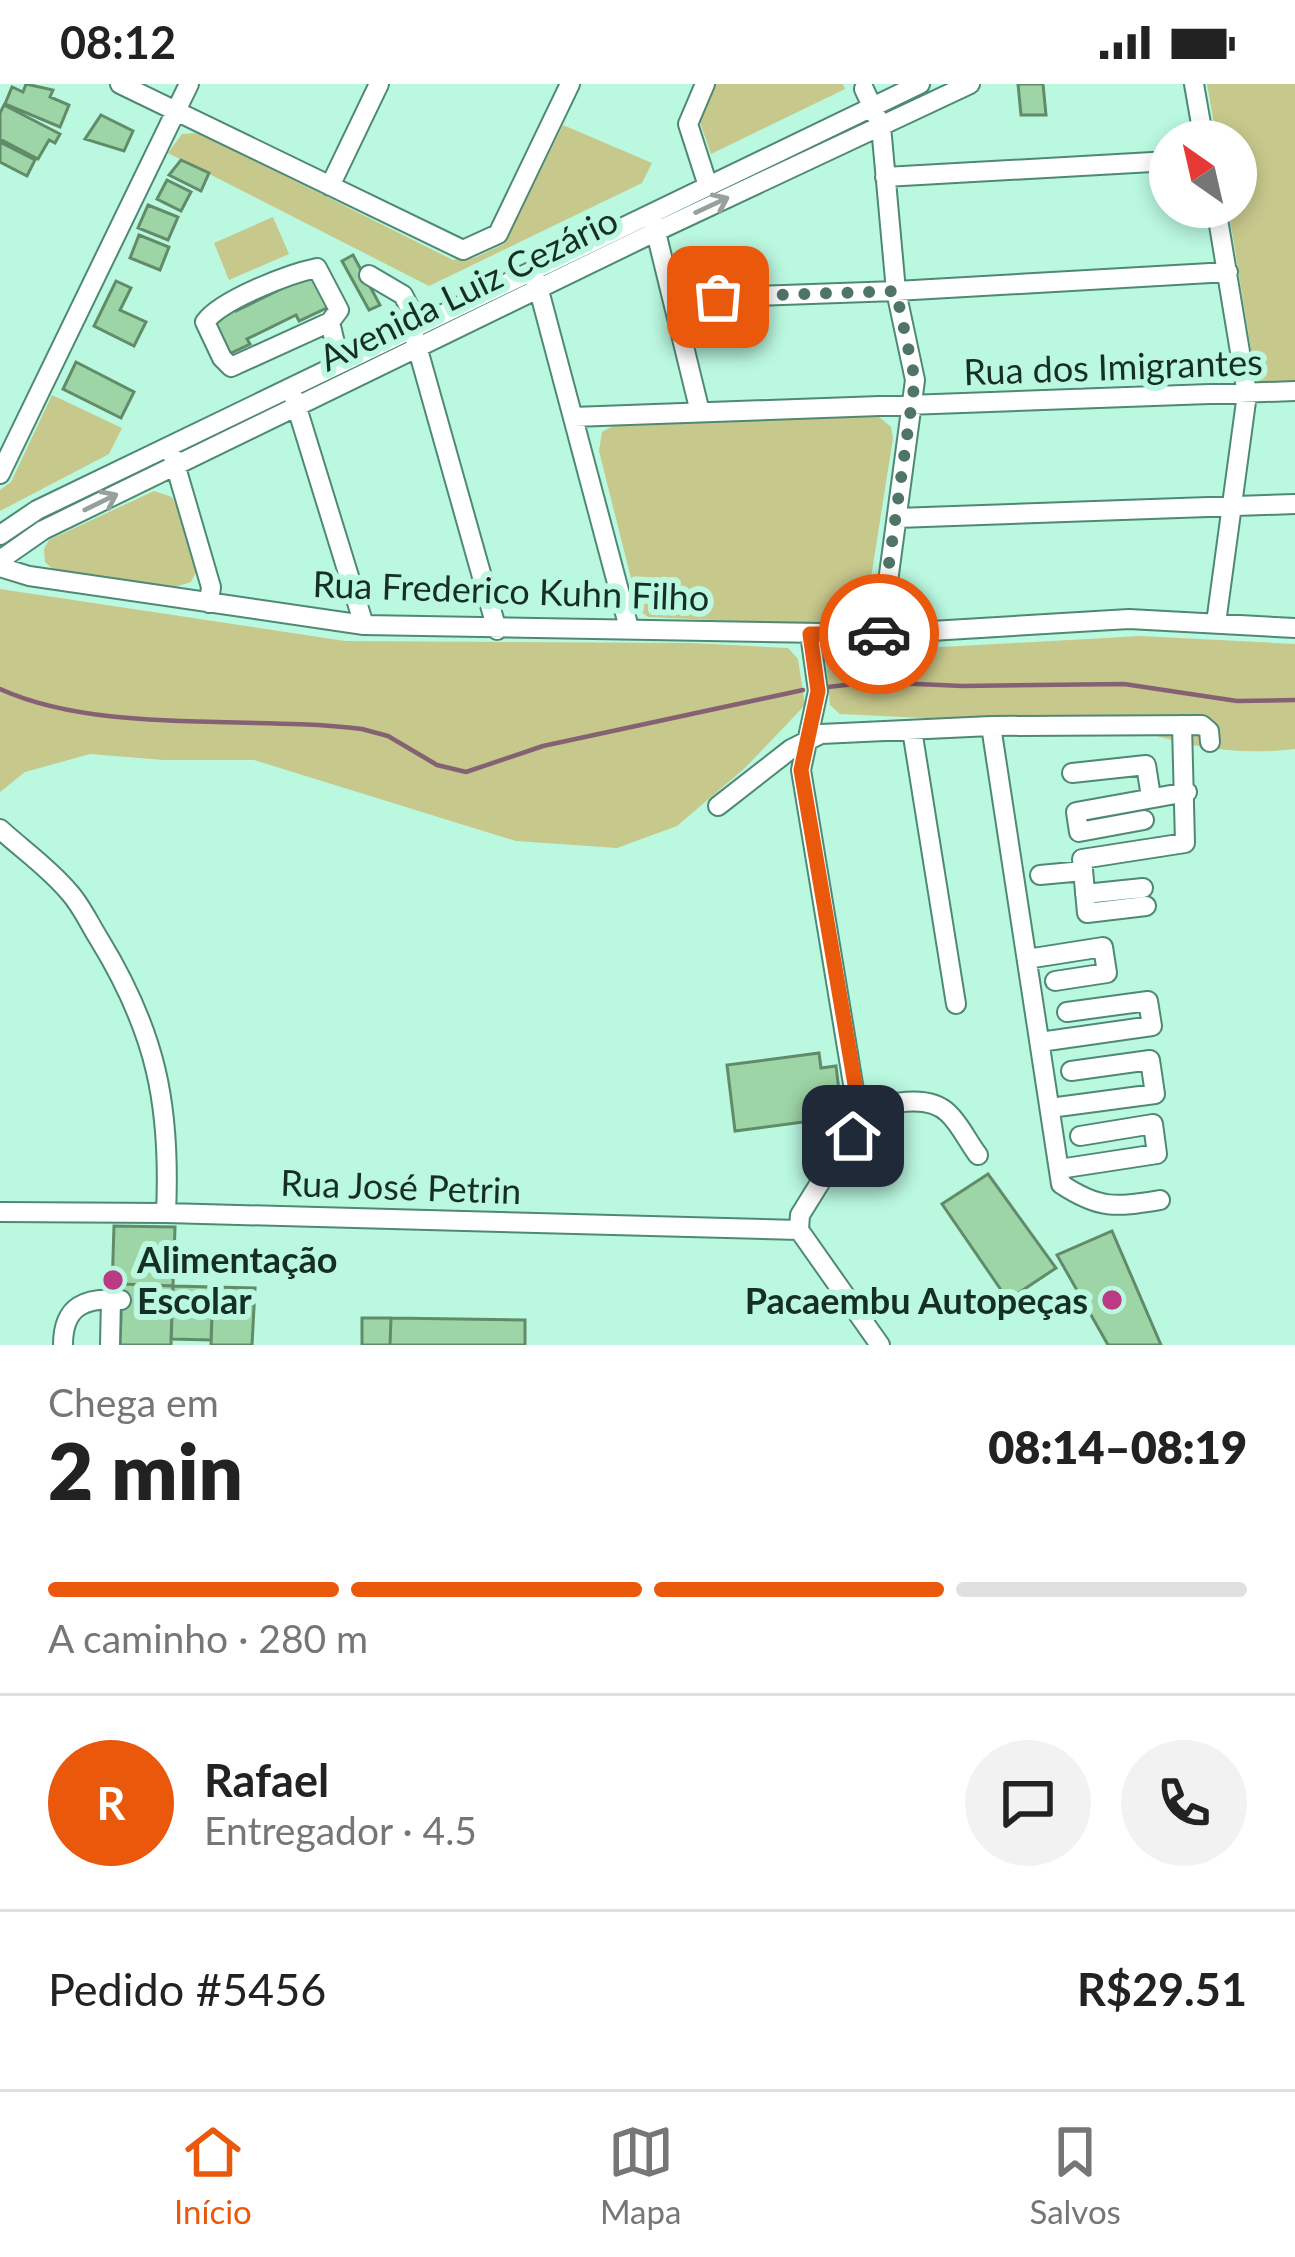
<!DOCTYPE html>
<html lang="pt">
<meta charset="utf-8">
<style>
body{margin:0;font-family:Lato,sans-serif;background:#f2f2f2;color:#222;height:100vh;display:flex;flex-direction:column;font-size:45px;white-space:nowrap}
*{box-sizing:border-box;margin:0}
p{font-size:39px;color:#767676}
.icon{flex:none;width:66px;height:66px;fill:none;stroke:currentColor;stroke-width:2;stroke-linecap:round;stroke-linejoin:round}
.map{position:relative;height:1261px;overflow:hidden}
.sheet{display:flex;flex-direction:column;background:#fff;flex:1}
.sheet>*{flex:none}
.needle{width:78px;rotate:326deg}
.buttons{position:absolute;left:1149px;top:36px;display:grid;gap:24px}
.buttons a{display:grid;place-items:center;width:108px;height:108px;border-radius:50%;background:#fff;box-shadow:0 6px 18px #0003;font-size:60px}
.pin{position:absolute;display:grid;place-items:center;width:102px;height:102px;color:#fff;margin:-51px;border-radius:24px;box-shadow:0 6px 18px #0006}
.courier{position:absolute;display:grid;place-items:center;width:120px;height:120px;margin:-60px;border:9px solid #ea580c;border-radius:50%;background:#fff;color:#222;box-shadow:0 3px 15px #0007}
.headline em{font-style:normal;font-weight:800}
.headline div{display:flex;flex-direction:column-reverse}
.headline{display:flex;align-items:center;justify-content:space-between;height:204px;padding:0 48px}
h1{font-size:78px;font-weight:800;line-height:90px}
.bar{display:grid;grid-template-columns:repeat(4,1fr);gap:18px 12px;align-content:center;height:144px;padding:0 48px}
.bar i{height:15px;border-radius:9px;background:#e0e0e0}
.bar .active{background:#ea580c}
.bar p{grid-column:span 4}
.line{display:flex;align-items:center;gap:30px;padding:0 48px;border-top:3px solid #e0e0e0}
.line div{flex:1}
.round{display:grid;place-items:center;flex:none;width:126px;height:126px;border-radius:63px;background:#f2f2f2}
.status{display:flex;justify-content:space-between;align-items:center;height:84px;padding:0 60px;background:#fff;direction:ltr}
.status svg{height:33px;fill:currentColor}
.tabs{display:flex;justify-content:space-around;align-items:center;height:168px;border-top:3px solid #e0e0e0;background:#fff;font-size:33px;color:#767676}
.tabs a{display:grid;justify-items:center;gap:6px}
.tabs .active{color:#ea580c}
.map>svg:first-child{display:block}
.green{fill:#c7c88c}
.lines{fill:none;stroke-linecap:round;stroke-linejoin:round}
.stream{stroke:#856173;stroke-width:4.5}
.building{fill:#9dd5a6;stroke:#628c69;stroke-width:3}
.minor-casing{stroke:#4e8974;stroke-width:22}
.minor{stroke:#fff;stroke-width:18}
.oneway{stroke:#96a19d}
.done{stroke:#4f7567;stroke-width:12;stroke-dasharray:0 21.6}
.route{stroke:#ea580c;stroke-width:15}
.poi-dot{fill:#bb3a84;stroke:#baf8e0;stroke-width:4.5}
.labels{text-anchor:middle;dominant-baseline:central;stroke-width:12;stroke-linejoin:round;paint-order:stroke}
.street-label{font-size:36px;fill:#162f26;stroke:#baf8e0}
.poi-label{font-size:36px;font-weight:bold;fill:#162f26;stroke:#baf8e0;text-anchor:start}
</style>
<div class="status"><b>08:12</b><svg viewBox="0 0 49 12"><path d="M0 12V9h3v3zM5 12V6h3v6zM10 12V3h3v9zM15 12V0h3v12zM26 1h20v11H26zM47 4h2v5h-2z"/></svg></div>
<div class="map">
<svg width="1295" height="1261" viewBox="0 0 1295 1261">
<rect width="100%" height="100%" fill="#baf8e0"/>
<path class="green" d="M709,0H843L845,5L711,70L697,30Z
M1207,0H1295V301L1257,303L1228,123H1236V57H1217Z
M563,41L652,79L642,99L429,202L168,69L182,50L199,49L453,176L474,174L504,160Z
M273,133L289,170L229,196L214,159Z
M52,311L122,344L109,370L0,427V406L11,398Z
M878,332L891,343L893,354L865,532L848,542L648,533L639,526L599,367L602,348L613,342Z
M154,407L172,413L176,421L196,488L191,498L172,504L56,488L45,478L44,465L49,456Z
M0,505L345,557L692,559L788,564L798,575L805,621L746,683L677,742L617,764L516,757L254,676H164L90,670L25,688L0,708Z
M1141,552L1295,560V665C1238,672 1186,663 1132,644L840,630L830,621L826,576L833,567L845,565H905Z"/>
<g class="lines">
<path class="stream" d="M828,603L873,598L962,602L1124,600L1237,617L1295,616
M0,605C102,651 249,631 362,645L388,652L437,681L466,688L543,662L803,606"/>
</g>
<path class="building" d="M26,0L53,6L50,13L69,21L60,43L5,20L12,3L23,8Z
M1018,0H1043L1046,31H1021Z
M4,21L60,50L55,59L49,56L38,75L0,55V29Z
M101,31L133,47L124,67L85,55Z
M0,58L35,76L27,92L0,78Z
M181,76L209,89L201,107L169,91Z
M167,96L191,108L181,127L157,115Z
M148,121L178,133L168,156L138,144Z
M139,151L169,163L160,186L130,174Z
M353,171L380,221L369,226L342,177Z
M317,188L333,221L299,237L296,231L247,255L250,260L229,270L213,237L233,220L236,227L283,204L281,199Z
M116,197L131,204L120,226L146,238L134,262L94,242Z
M76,278L134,308L121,334L63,305Z
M819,969L821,984L836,982L841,1023L826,1025L827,1030L811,1032V1037L735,1047L727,981Z
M988,1090L1056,1184L1008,1216L942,1120Z
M114,1142L175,1143L173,1202L122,1200V1206H112Z
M1112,1147L1161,1261H1108L1057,1171Z
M122,1200L173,1202L171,1261H120Z
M173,1202L213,1203L211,1256L171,1255Z
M213,1203L255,1204L252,1261H211Z
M362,1234H391L390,1261H362Z
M391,1234L525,1236V1261H390Z"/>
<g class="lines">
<defs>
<path id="minor" d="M120,0L463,166L498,150L570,0
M705,0L688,40L708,102
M1194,0L1204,57
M864,5L881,42L896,207L915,296L881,550
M885,93L1170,77
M330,102L379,0
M1216,123L1247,310L1216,539
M654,140L700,328
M369,191L403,211L419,242
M536,195L629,544
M673,215L896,207L1228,188
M330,238L231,283L222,274L205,238C221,216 288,190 317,184L339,226L330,238L340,280
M415,255L497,546
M294,314L364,541
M573,333L1295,307
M173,373L211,503L209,519
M0,390L189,0
M897,434L1295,420
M0,451L37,426L920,0
M0,476L43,446L657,147L970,0
M0,483L29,492L364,541L881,550L1129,535L1295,544
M810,550L818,607L801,686L859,1036L800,1131L799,1146L880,1261
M991,642L1061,1100C1100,1126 1116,1123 1160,1116
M912,646L956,920
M1072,689L1146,681L1151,713
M718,722L791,665L821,650L991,642L1202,641L1209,647L1210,658
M1144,736L1079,748L1076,728L1187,708
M0,745C23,766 49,784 69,808C81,821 89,839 99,855C156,948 171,1021 166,1129
M1040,791L1083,787
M1085,810L1143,804
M1146,822L1087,829L1082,775L1185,759L1182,641
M1027,875L1103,863L1107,889L1055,897
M1040,958L1152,942L1148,917L1067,928
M1050,1024L1155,1010L1150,976L1071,987
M859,1028C884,1021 926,1008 948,1029C960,1040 968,1058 978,1071
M1059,1085L1157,1070L1153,1040L1080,1052
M0,1128L166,1129L799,1146
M63,1261C63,1221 86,1213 121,1216
M110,1261L111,1215"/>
</defs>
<use href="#minor" class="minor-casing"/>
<use href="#minor" class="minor"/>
</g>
<defs><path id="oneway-shaft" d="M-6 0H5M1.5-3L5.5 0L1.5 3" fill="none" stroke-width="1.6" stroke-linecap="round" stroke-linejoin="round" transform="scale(3)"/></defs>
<g class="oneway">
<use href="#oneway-shaft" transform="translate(712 121) rotate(-25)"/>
<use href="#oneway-shaft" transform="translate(101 418) rotate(-26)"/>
</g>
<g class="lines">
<path class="done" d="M718,213L896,207L915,296L879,550"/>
<path class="route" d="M853,1052L860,1036L858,1018L801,686L818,607L810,550H879"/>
</g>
<g class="poi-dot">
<circle cx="113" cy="1196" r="12"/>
<circle cx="1112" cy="1216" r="12"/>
</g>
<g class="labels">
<g class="street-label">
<text transform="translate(468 204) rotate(-26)">Avenida Luiz Cezário</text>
<text transform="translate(1113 282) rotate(-2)">Rua dos Imigrantes</text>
<text transform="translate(511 506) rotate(2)">Rua Frederico Kuhn Filho</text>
<text transform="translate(401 1102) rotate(2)">Rua José Petrin</text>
</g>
<g class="poi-label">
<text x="137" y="1175">Alimentação<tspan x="137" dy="41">Escolar</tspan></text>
<text x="1088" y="1216" text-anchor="end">Pacaembu Autopeças</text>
</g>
</g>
</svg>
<div class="buttons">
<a><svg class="needle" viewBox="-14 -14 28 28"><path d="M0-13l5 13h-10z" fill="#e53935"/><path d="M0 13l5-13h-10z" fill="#767676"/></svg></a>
</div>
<div class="pin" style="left:718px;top:213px;background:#ea580c"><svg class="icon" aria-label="bag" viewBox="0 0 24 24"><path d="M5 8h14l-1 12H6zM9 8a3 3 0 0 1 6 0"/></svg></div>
<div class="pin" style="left:853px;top:1052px;background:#1f2937"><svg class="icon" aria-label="home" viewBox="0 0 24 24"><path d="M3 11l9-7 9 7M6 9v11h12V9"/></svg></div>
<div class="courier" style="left:879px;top:550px"><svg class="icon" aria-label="car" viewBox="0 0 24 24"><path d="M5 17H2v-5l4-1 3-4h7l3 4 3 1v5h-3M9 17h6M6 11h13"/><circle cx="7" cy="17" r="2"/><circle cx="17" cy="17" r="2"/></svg></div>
</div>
<section class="sheet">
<div class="headline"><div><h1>2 min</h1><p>Chega em</p></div><em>08:14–08:19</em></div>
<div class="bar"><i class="active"></i><i class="active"></i><i class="active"></i><i></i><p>A caminho · 280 m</p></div>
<div class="line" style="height:216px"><b class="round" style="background:#ea580c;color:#fff">R</b><div><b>Rafael</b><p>Entregador · 4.5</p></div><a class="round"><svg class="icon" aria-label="chat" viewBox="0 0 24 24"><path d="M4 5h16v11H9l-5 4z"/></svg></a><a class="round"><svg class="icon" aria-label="phone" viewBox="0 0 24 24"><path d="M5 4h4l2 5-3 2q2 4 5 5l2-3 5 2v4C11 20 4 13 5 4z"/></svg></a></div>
<div class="line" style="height:156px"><div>Pedido #5456</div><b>R$29.51</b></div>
</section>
<nav class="tabs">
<a class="active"><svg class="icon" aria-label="home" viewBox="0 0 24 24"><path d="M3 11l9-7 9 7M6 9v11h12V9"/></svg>Início</a>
<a><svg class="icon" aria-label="map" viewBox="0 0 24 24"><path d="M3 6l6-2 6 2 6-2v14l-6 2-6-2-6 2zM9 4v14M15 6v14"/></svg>Mapa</a>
<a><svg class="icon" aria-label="saved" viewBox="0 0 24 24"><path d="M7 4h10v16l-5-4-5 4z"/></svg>Salvos</a>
</nav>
